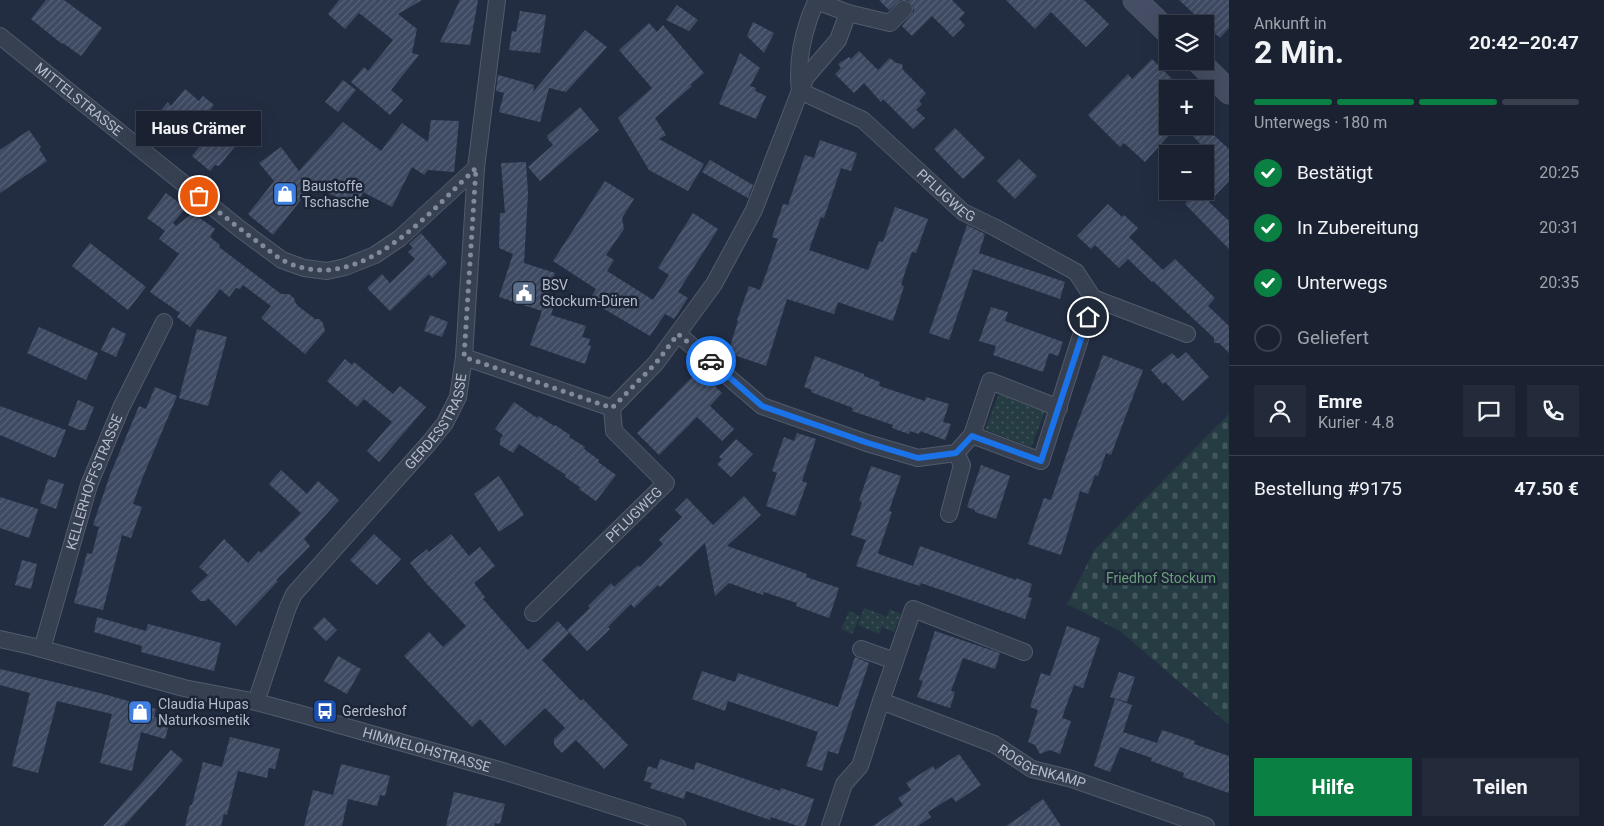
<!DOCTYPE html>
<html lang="de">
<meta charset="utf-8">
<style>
body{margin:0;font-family:Roboto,sans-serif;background:#232a3a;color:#f1f3f6;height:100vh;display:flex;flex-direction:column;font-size:19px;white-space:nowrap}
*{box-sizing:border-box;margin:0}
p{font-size:16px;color:#9fa4ac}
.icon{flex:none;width:28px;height:28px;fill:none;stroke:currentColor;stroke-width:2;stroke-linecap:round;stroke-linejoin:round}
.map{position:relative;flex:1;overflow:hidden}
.side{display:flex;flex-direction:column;background:#1a2232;width:375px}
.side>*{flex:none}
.fabs{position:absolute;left:1159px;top:15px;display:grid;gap:10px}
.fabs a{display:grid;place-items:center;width:55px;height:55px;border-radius:0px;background:#1a2232;box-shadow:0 5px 20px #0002,0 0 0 1px #383f4d;font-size:25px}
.pin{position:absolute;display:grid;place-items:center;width:42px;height:42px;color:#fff;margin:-21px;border:2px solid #fff;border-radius:50%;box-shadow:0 1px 5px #0007}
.courier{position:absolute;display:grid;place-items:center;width:50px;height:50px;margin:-25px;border:4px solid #1a73e8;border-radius:50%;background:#fff;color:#222;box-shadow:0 1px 6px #0007}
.bubble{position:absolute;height:35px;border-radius:0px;background:#1a2232;box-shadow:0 5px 20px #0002,0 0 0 1px #383f4d;font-size:16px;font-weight:700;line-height:35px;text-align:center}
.summary em{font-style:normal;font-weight:700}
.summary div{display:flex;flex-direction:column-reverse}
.summary{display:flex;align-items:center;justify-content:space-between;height:85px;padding:0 25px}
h1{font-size:32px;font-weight:700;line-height:38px}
.bar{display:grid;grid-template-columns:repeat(4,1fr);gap:8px 5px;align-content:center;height:60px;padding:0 25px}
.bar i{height:6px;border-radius:4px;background:#383f4d}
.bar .selected{background:#0b8043}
.bar p{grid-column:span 4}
.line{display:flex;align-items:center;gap:12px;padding:0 25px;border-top:1px solid #383f4d}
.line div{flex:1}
.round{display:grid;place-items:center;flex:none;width:52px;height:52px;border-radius:0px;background:#232a3a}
ol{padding:0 25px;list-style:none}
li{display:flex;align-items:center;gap:15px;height:55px}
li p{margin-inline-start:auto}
li .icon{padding:5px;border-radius:50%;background:#0b8043;color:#fff;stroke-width:4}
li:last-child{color:#9fa4ac}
li i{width:28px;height:28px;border:2px solid #383f4d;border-radius:50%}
.cta{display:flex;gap:10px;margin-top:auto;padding:10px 25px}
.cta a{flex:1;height:58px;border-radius:0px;background:#0b8043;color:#fff;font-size:20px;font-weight:700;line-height:58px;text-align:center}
.cta a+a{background:#232a3a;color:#f1f3f6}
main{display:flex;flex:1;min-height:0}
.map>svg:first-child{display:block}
.green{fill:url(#green-dots)}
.cemetery{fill:url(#cemetery-stones)}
.building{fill:url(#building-hatch)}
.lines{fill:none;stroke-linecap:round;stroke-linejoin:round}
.street-casing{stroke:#525b6c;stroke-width:18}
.secondary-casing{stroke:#525b6c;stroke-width:25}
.street{stroke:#374051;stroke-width:16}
.secondary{stroke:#454e64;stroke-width:24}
.done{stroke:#81899c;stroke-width:5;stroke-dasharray:0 9}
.route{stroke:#1a73e8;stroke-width:6}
.labels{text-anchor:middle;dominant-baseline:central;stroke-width:5;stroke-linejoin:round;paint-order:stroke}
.street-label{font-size:14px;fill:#b4bbcc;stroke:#1c2536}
.poi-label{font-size:14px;fill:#b4bbcc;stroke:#1c2536;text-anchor:start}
.park-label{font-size:14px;fill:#699f7a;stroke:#1c2536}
</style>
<main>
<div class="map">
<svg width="1229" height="826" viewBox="0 0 1229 826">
<defs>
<pattern id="green-dots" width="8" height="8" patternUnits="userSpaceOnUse" patternTransform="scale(1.25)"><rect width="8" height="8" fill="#253c42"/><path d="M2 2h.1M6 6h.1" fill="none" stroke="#42565c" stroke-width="1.8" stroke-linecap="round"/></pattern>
<pattern id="cemetery-stones" width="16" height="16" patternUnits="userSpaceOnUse" patternTransform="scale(1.25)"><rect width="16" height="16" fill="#253c42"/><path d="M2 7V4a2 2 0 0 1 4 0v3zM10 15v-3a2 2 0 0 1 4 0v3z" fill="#42565c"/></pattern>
<pattern id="building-hatch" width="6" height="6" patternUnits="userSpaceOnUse" patternTransform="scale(1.25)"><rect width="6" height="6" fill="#3e4a62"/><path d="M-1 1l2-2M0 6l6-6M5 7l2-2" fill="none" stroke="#586277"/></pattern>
</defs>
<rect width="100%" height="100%" fill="#232d42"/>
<path class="green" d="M999,394L1045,412L1031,447L985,429Z
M864,608L886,616L883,625L890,609L901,614L894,632L882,627L879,634L858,625Z
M849,611L860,616L852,634L841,629Z"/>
<path class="cemetery" d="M1229,414V725L1120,631L1067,604L1095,549Z"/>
<path class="building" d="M46,0H64L102,28L81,56L63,43L62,44L31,19Z
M339,0H422L398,14L417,29L412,53L419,55L391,90L403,100L390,115L351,82L364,67L368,71L393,40L359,13L345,29L328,14Z
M460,0H478L470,45L440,42Z
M879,0H900L889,10Z
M908,0H952L965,13L959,19L965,25L953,37L932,16L912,36L902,26L914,11L913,6Z
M1006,0H1084L1109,24L1086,47L1051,12L1035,29Z
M1179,0H1229V28L1220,38Z
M677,5L698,20L689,31L666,20Z
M520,11L546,15L540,53L509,50L512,31L516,32Z
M753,22L774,33L764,53L747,36Z
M649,23L657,32L663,25L704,73L690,85L692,86L655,118L666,135L659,139L704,164L688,191L649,170L618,118L652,88L619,50Z
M585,30L607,47L566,92L549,88L540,122L499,112L504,93L496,91L498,75L534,85L533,92Z
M859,51L878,70L890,58L896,63L902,64L903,70L926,93L919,101L922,104L916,110L925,118L913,129L883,99L881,102L864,83L854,93L835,74L841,68L838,64L849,57L851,59Z
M740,53L760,68L750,86L756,88L755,91L766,96L756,119L719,104Z
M1152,59L1182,89H1168V126H1177L1145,162L1124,143L1120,147L1088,115L1128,74L1132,79Z
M343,80L356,90L338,112L325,102Z
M185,89L199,101L203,96L214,105L210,110L219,118L218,119L242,138L219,166L215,165L210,171L192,156L203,142L181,125L173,134L156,124L157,122L154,119L168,102L171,106Z
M580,107L599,130L540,181L528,167L553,145L547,138L548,137L547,136Z
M431,120L459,121L454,172L428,170L424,175L412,167L392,207L363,192L357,207L324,191L316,181L273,235L248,214L274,181L259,163L281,147L299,171L343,122L381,151L402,123L428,142Z
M1183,126H1204L1229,149V181L1209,202L1229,221V249L1185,204L1197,191H1205V161L1211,155Z
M955,128L985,158L963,179L934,149Z
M29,130L41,147L39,149L47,161L0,193V150Z
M820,140L857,153L851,171L841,168L824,218L821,217L809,250L868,270L879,241L883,242L895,207L928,219L916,253L912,252L906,269L901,285L904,286L893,321L838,302L834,314L787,299L766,366L728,353L738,321L737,320L749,286L760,290L766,274L778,239L772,237L783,204L788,205L805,155L814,158Z
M1019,159L1037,176L1015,199L997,181Z
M710,160L753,185L748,198L702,172Z
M526,162L528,194L524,263L555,273L547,297L555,302L551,315L586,326L582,337L590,339L588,345L591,346L585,364L530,345L542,311L499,297L513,254L499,248L500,213H505L501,163Z
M605,181L634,199L622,218L624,229L606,255L614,260L607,271L653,300L669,275L658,268L693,213L718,229L678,292L688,298L674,319L665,314L650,336L589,300L596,289L553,261Z
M166,193L186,208L173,223L176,226L193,213L215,229L210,237L220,245L219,247L281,294H289L294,298L295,302L298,306L315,319H319L323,323L325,331L305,354L261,318L271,306L243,285L240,289L236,288L229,297L220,289L190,327L177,317L180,313L150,292L179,254L159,239L165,231L147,218Z
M1108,204L1122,217L1124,215L1138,228L1129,237L1163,270L1175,259L1215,298L1208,306L1229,326V353L1219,343H1214V338L1153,281L1152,282L1128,259L1119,268L1095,245L1091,249L1077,236Z
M967,225L985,234L979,253L1065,282L1060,299L973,269L949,340L929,333Z
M421,233L447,263L432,278L429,274L390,311L367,288L382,274L390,283L415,259L408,252L413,248L409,244Z
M90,243L146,287L128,310L72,266Z
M991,307L1008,312L1005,321L1063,342L1058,356L1049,353L1043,372L993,355L996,346L979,341Z
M430,315L448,322L442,337L424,331Z
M39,327L98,353L86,380L27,353Z
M112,327L126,334L116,357L101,350Z
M197,329L227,337L208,406L179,398Z
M1186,352L1209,377L1183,401L1165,382L1163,384L1151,370L1172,353L1178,359Z
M1103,355L1143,370L1111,455L1106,453L1098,476L1095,475L1088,494L1080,491L1061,555L1028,544L1044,498L1051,500L1071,441Z
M815,356L864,374V376L880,382L879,386L925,401L926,397L949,404L943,422L951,424L945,440L920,431L919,434L910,431L909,434L892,428L893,425L852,411L853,408L811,392L812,390L804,387Z
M345,359L352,365L354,362L393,394L400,386L426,407L379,462L367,451L392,422L364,399L357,407L327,381Z
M699,370L722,393L710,406L734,429L722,441L697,417L659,455L637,433Z
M155,387L177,396L142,479L133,504L142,507L131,538L122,535L103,610L74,603L87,553L92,554L99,527L93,525L110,475L139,406L146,409Z
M78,400L94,407L85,430H79L68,425Z
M514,402L537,418L539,416L554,426L555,425L570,435L569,437L585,447L584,449L599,460L598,462L616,475L596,501L579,489L580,487L565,477L566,475L519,444L513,453L500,445V439L503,435L495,429Z
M0,406L66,430L55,458L0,435Z
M797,433L816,439L802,481L807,483L795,516L766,506L777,473L772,471L784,437L794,441Z
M736,439L753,454L731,477L717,464L722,459L719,457Z
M981,465L1010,476L996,519L975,512V510L967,507Z
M871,466L901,476L889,511L892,512L878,553L879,554L913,566L920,546L1016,580V578L1032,584L1028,597L1032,598L1025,619L921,583L920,586L856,566L866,540L851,535L862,502L859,501Z
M281,470L307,494L318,481L339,500L304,539L310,546L276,580L278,581L236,626L208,598L206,601H200L191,591L208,575L199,567L224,539L248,563L259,551L261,553L301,513L269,484Z
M499,476L524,515L499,532L474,494Z
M48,479L64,484L56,509L40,503Z
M744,496L761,515L727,546L807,574L806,577L839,588L829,618L796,606L797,603L764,592L763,595L729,583L715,596L705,543L660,587L658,585L634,608L631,604L608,627L610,629L587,651L567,630L590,608L588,606L611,583L614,587L638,565L640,567L663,544L659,540L682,517L675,510L687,498L713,525Z
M0,497L38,509L29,538L0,528Z
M374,534L401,559L377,585L350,560Z
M451,534L469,556L480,547L495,566L474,583L485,597L483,599L528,650L558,621L569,633L542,660L581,701L583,699L628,745L604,769L576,740L562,753L554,745V739L565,728L545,708L505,746L480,719L472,727L404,656L429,632L443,647L466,626L427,584L410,563L427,549L429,552Z
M22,560L37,564L31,589L15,585Z
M97,617L146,631L148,624L221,643L214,671L141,652L142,646L94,632Z
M324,617L337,630L326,641L313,628Z
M1067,626L1100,638L1083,688L1074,685L1068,701L1062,718L1071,721L1060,754L1050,750L1040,754L1035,745L1028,742L1038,710L1030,707L1041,673L1050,676Z
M935,631L1000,653L995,669L963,658L951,691L955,692L950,708L917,697L923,681L919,680Z
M338,656L361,669L347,694L324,681Z
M855,657L869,663L838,754L828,751L822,771L806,766L818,732L728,701L725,711L692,699L702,671L735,682L738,673L838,707Z
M0,669L100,693L156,709L154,717L170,721L165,739L141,732L132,771L100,763L112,714L57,701L38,773L12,766L30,693L0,685Z
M1119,672L1135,677L1127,702L1110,697Z
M1115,699L1132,705L1123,732L1157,743L1162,730L1195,741L1194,744L1229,756V793L1183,777L1184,773L1151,761L1152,758L1120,747L1110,772L1094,766Z
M230,737L280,749L275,769L269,768L267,778L238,771L227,815L224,814L221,826H185L190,805H192L203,762L222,767Z
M171,750L183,760L124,826H103Z
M959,754L981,785L956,802L952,797L928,812L931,817L918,826H873L903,805L898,798L911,790L906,783L933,766L935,770Z
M660,759L694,770L696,762L780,791L781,788L814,799L805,826H798L771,817L770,820L686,791L684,799L650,788L652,783L644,781L648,766L657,769Z
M341,764L390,776L385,796L380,795L377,806L348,799L342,826H304L313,790L333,795Z
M454,792L505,804L500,824L495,823L494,826H446Z
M1043,799L1061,826H1006L1031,809L1030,808Z"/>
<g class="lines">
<defs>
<g id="street">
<path d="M848,13L890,23L904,9"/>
<path id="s1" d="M0,36L240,229L282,260L304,268L327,271L345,267L375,255L400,238L476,168"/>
<path d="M800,91L806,77L838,40L848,13L817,1"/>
<path d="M800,91C797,66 801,42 809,19C811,12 815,6 816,0"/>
<path d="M678,334L762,406L867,443L918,458L956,453L972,435L1041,461L1093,298"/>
<path id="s2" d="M464,357L612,408L656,363L714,284L754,210L800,91L863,120L963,212L996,228L1076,272L1093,298L1187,334"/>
<path d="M972,435L990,381L1059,408"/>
<path d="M949,514L962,465L956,453"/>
<path id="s3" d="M533,613L666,483L614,431L612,408"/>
<path id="s4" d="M0,639L31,646L184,688L256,702L297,713L506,772L677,826"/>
<path id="s5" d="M42,649L89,485L121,408L164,322"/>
<path d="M861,649L895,661"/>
<path id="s6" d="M1024,652L913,609L881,701L994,744L1032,769L1072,779L1206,826"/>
<path id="s7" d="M256,702L288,607L294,594L429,443L445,423L458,397L464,357L476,168L497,0"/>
<path d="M830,826L844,784L860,766L881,701"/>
</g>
<path id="secondary" d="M1135,0L1168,32
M1198,61L1229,92"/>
</defs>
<use href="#street" class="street-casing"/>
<use href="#secondary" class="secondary-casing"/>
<use href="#street" class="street"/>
<use href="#secondary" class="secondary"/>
</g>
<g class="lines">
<path class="done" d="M199,196C220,213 241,230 262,245C271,252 280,260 291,264C363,293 430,212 476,168L464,357L612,408L656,363L678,334L711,361"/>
<path class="route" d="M711,361L762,406L868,443L918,458L956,453L972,436L1041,461L1088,317"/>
</g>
<defs>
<symbol id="shop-square" viewBox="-11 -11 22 22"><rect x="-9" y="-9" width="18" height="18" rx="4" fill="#3f7fe0" stroke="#1c2536"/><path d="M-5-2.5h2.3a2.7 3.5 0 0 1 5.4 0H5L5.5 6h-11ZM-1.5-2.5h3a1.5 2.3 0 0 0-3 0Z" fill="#fff"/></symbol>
<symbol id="civic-square" viewBox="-11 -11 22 22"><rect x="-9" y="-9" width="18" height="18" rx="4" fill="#5c6f8a" stroke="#1c2536"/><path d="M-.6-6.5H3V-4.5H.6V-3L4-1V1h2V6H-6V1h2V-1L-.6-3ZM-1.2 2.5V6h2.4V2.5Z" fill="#fff"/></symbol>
<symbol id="bus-square" viewBox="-11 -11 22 22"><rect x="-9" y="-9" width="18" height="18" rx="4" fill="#1a4fb4" stroke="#1c2536"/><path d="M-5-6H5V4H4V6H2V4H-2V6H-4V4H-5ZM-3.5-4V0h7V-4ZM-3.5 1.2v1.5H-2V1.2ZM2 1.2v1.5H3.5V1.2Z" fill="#fff"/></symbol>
</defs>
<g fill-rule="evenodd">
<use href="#shop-square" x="271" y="180" width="28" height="28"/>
<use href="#civic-square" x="510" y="279" width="28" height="28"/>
<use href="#bus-square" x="311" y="697" width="28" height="28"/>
<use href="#shop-square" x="126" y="698" width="28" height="28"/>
</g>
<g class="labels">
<g class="street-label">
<text stroke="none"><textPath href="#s1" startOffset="101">MITTELSTRASSE</textPath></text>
<text stroke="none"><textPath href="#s2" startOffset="711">PFLUGWEG</textPath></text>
<text stroke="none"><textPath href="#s7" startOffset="340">GERDESSTRASSE</textPath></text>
<text stroke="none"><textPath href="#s5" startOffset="175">KELLERHOFFSTRASSE</textPath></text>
<text stroke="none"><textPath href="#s3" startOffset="141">PFLUGWEG</textPath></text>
<text stroke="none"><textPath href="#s4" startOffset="441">HIMMELOHSTRASSE</textPath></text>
<text stroke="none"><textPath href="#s6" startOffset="391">ROGGENKAMP</textPath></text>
</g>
<g class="poi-label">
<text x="302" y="186">Baustoffe<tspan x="302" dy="16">Tschasche</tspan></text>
<text x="542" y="285">BSV<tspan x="542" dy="16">Stockum-Düren</tspan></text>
<text x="158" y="704">Claudia Hupas<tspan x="158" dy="16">Naturkosmetik</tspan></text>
<text x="342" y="711">Gerdeshof</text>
</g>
<g class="park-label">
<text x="1161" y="578">Friedhof Stockum</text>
</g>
</g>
</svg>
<div class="fabs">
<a><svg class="icon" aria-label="layers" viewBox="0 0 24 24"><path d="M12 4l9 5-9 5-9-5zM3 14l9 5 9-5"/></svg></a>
<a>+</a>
<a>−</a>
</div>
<div class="pin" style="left:199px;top:196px;background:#ea580c"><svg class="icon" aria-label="bag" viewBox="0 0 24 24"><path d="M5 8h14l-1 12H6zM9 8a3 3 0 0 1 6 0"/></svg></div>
<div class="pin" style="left:1088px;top:317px;background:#1f2937"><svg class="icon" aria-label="home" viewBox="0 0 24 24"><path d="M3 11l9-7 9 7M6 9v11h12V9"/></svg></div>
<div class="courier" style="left:711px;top:361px"><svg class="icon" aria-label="car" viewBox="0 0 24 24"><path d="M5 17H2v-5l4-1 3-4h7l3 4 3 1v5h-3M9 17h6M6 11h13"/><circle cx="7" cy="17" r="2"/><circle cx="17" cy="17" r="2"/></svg></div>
<div class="bubble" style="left:136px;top:111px;width:125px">Haus Crämer</div>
</div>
<section class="side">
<div class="summary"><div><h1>2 Min.</h1><p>Ankunft in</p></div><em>20:42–20:47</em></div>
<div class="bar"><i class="selected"></i><i class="selected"></i><i class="selected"></i><i></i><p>Unterwegs · 180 m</p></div>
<ol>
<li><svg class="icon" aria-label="check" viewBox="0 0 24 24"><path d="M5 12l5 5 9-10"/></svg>Bestätigt<p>20:25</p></li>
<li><svg class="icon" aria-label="check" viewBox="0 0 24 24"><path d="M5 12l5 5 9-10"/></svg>In Zubereitung<p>20:31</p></li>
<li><svg class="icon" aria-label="check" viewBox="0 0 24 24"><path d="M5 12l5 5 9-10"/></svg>Unterwegs<p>20:35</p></li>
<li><i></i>Geliefert</li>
</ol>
<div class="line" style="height:90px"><a class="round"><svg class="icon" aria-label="person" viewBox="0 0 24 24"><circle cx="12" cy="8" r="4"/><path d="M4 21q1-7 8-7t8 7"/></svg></a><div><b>Emre</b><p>Kurier · 4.8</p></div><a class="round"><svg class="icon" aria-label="chat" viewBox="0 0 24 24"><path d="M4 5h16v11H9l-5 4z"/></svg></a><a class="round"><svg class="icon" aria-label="phone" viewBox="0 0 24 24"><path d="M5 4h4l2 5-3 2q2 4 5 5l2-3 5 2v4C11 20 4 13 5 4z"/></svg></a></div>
<div class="line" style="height:65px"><div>Bestellung #9175</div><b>47.50 €</b></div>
<div class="cta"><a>Hilfe</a><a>Teilen</a></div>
</section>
</main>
